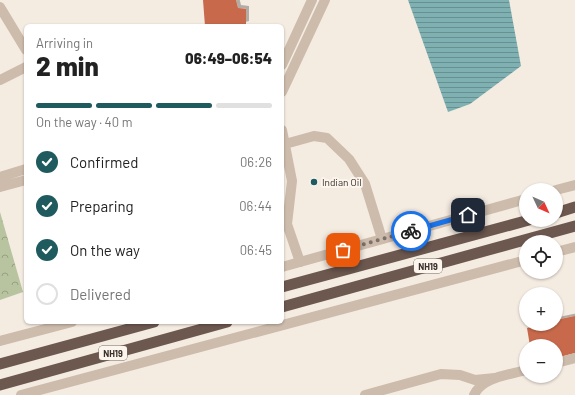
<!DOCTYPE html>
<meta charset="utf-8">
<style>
body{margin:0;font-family:Barlow,sans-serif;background:#f6f6f6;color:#222;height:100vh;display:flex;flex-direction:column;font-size:15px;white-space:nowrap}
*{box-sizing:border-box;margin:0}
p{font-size:13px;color:#767676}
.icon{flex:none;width:22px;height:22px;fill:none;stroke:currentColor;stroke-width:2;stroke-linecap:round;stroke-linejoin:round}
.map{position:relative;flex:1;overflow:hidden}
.panel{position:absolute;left:24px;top:24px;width:260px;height:300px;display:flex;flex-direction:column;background:#fff;border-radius:6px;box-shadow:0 1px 3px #0004}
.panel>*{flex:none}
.needle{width:26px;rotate:134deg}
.tools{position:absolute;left:519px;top:183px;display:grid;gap:8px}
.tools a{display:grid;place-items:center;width:44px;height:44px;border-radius:50%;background:#fff;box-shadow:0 1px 3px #0004;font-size:20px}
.pin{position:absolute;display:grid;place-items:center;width:34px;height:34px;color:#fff;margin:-17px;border-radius:8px;box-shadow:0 2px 6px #0006}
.courier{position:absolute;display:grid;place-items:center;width:40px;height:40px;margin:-20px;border:3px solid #1a73e8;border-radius:50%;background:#fff;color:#222;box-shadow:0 1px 5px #0007}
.summary em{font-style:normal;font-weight:800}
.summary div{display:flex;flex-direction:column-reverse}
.summary{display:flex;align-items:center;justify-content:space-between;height:68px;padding:0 12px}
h1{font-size:26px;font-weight:800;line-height:30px}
.bar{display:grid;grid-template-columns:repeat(4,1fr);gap:6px 4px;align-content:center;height:48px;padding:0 12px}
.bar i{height:5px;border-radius:3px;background:#e0e0e0}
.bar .current{background:#1f5a5e}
.bar p{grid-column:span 4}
ol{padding:0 12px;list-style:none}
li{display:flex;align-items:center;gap:12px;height:44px}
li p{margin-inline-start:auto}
li .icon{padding:4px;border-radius:50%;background:#1f5a5e;color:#fff;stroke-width:4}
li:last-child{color:#767676}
li i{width:22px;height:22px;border:2px solid #e0e0e0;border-radius:50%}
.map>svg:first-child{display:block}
.forest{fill:url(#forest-crowns)}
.water{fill:url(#water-rules)}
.building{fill:#c8694b;filter:url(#shadow)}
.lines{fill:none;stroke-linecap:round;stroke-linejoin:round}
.minor{stroke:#cdbbac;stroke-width:10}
.tertiary{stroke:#cdbbac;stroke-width:10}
.trunk{stroke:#6c584f;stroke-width:11}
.done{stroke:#7c716b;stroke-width:4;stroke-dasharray:0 7.2}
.route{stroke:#1a73e8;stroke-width:5}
.poi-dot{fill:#1f5a5e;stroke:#fbf5ee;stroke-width:1.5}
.labels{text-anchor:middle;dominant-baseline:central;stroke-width:4;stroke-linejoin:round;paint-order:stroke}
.shield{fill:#fbf5ee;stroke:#756b66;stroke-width:1}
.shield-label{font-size:9px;font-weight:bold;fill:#3b302b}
.poi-label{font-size:10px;fill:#3b302b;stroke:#fbf5ee;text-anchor:start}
</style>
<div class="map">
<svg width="575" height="395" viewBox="0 0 575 395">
<defs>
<pattern id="forest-crowns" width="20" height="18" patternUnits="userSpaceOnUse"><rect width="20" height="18" fill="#b8c4a0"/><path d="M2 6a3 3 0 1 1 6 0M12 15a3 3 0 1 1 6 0" fill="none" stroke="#97a083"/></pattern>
<pattern id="water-rules" width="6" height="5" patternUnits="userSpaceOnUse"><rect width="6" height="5" fill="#7fb0b2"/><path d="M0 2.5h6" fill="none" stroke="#699091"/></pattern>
<filter id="shadow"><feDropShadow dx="3" dy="-3" stdDeviation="0" flood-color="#0004"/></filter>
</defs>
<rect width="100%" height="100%" fill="#f4ebe1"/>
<path class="forest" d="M0,212L23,292L0,300Z"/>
<path class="water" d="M408,0H509L521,66L470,104L448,112Z"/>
<path class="building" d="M203,0H236L238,8L246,9V24L239,26H205Z
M575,316V353L556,358V346H530L527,328L542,324H556V320Z"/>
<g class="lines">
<path class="minor" d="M0,7L26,50
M0,80L26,67
M282,130L292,181L287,224L300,262
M285,144L314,136L327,138L349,159L365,184L382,239
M556,363L575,358
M365,395L441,374L460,375L475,380L495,378
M474,395C482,377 509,375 526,370"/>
<path class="tertiary" d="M282,65L312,0
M282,92L325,0
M0,177L26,169
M0,187L26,180
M556,190L575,185
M556,252L575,247
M282,267L526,199
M0,341L72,322
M21,395L526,260"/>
<path class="trunk" d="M556,213L575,207
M282,287L529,220
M282,307L575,226
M0,364L154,322
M0,385L227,322"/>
</g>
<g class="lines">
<path class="done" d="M343,250L411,231"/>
<path class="route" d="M411,231L468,215"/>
</g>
<circle class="poi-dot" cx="314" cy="182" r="4"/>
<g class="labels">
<g class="shield">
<rect x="414" y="259" width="28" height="14" rx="3"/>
<rect x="99" y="346" width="28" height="14" rx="3"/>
</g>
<g class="shield-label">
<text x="428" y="266">NH19</text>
<text x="113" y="353">NH19</text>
</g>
<g class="poi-label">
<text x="322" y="182">Indian Oil</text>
</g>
</g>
</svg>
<div class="tools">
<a><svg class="needle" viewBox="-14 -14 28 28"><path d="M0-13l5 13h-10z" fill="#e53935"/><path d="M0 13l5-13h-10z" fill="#767676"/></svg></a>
<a><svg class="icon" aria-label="locate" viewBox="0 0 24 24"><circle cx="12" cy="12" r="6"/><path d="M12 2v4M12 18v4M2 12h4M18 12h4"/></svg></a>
<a>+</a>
<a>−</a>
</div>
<div class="pin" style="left:343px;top:250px;background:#ea580c"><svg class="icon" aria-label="bag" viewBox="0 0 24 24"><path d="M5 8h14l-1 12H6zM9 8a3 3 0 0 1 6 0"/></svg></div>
<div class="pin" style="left:468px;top:215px;background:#1f2937"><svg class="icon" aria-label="home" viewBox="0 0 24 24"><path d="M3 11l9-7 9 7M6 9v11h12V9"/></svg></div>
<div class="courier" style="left:411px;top:231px"><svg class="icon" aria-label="bike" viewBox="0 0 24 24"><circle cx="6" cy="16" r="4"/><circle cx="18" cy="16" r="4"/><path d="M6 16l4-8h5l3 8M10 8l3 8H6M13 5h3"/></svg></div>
<section class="panel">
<div class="summary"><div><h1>2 min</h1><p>Arriving in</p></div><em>06:49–06:54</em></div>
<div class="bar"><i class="current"></i><i class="current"></i><i class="current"></i><i></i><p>On the way · 40 m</p></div>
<ol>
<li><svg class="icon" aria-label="check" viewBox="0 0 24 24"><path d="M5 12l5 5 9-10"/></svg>Confirmed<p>06:26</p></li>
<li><svg class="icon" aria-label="check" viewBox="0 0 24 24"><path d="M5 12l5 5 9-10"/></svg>Preparing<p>06:44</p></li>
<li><svg class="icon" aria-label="check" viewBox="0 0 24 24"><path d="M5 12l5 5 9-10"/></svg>On the way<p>06:45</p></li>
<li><i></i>Delivered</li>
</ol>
</section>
</div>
